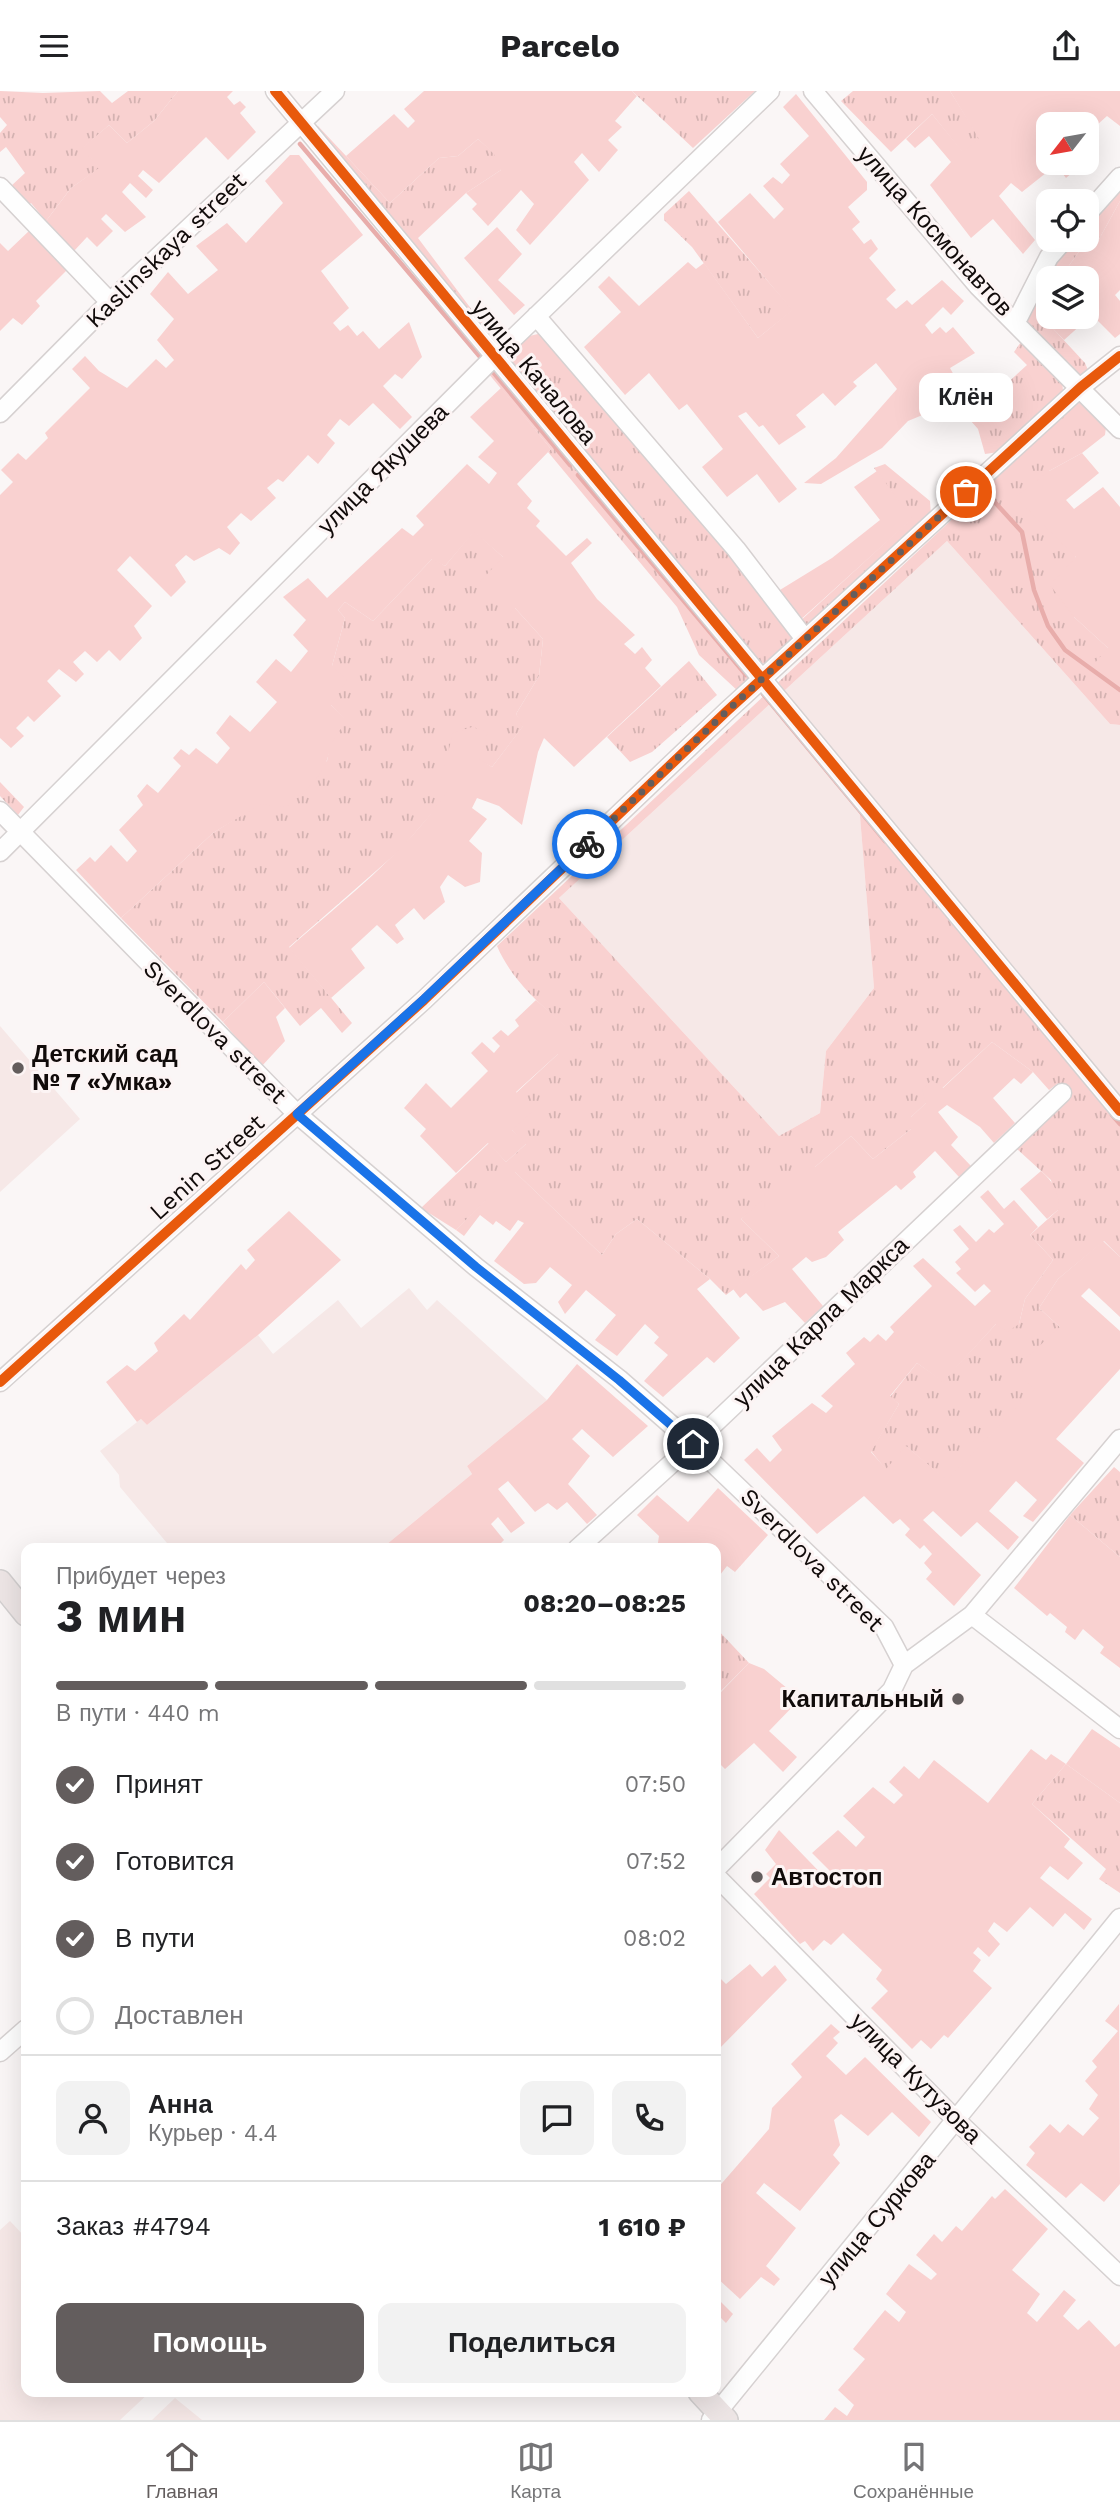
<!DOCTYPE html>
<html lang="ru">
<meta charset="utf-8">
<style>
body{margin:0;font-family:"Work Sans",sans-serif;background:#f2f2f2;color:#202124;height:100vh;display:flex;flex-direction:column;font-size:26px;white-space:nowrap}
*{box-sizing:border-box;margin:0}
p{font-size:23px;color:#757577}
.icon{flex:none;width:38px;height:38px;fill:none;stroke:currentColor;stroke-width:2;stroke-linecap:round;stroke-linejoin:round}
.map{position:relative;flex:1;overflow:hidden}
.side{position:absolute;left:21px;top:1452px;width:700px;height:854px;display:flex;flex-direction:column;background:#fff;border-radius:14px;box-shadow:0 7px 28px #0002}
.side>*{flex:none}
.needle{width:46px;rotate:239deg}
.controls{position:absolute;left:1036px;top:21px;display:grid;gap:14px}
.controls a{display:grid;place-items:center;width:63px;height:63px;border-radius:14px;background:#fff;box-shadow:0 7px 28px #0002;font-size:35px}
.pin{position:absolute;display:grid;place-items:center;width:60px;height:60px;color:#fff;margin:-30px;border:4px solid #fff;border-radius:50%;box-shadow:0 2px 7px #0007}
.courier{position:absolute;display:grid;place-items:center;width:70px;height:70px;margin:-35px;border:5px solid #1a73e8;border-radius:50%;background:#fff;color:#222;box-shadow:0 2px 9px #0007}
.bubble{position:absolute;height:49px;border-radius:14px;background:#fff;box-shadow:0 7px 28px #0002;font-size:23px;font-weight:700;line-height:49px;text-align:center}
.overview em{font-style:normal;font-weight:700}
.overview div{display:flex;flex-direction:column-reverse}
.overview{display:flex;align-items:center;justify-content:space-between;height:119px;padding:0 35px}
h1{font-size:46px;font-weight:700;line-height:52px}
.bar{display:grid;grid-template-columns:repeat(4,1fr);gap:10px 7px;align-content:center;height:84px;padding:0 35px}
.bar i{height:9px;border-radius:5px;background:#e0e0e0}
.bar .current{background:#635d5d}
.bar p{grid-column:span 4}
.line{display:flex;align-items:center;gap:18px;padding:0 35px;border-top:2px solid #e0e0e0}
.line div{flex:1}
.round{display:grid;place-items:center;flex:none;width:74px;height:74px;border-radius:14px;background:#f2f2f2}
ol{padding:0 35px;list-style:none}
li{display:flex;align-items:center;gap:21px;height:77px}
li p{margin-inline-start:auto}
li .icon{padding:7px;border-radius:50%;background:#635d5d;color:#fff;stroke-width:4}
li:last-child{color:#757577}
li i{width:38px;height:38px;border:4px solid #e0e0e0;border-radius:50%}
.button{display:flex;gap:14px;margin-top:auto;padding:14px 35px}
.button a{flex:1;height:80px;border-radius:14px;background:#635d5d;color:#fff;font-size:28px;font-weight:700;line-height:80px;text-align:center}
.button a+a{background:#f2f2f2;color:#202124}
header{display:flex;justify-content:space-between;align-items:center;height:91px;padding:0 35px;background:#fff;font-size:32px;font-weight:700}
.tabs{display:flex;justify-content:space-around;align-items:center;height:98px;border-top:2px solid #e0e0e0;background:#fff;font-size:19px;color:#757577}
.tabs a{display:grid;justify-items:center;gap:4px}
.tabs .current{color:#635d5d}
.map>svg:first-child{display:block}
.built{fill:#f6e8e7}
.grass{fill:url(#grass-tufts)}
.garden{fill:#f9d1d0}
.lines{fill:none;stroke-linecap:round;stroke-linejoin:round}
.stream{stroke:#e8adab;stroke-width:4.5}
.minor-casing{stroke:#d6d1d1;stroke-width:21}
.major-casing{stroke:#d3d0d0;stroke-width:26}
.minor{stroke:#fefefe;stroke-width:18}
.major{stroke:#ede5e5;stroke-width:23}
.cycleway-casing{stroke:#fcf4f4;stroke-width:15}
.cycleway{stroke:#e8590c;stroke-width:10}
.done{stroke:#635d5d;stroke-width:7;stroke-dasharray:0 12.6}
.route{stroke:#1a73e8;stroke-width:9}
.poi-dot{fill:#635d5d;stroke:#fcf4f4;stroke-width:2.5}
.labels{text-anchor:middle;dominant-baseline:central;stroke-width:6;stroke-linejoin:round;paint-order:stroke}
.street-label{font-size:24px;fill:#110b0a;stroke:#fcf4f4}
.poi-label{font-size:24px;font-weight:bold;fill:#110b0a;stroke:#fcf4f4;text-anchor:start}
</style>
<header><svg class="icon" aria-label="menu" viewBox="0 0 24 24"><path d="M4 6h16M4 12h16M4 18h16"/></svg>Parcelo<svg class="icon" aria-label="share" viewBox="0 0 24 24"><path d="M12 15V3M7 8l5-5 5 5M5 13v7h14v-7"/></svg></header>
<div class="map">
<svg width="1120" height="2329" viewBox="0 0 1120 2329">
<defs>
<pattern id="grass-tufts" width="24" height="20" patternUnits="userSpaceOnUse" patternTransform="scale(1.75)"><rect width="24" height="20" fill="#f9d1d0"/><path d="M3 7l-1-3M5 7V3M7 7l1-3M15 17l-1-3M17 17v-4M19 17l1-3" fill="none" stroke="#d4b2b1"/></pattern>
</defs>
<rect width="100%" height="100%" fill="#faf6f6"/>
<path class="built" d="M947,450L1110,633L1120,634V1011L859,713L874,897L826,960L820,1022L779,1045L559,807Z
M0,935L80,1028L0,1101Z
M409,1197L427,1219L437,1209L547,1309L467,1375L472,1383L381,1458H172L120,1396L119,1384L100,1360L141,1328L147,1334L258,1244L273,1263L338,1209L361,1237Z
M10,2130L26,2147V2301H150L120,2329H0V2139Z
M175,2307L202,2329H152Z"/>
<path class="grass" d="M0,0L43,2L100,0L112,12L128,0H178L154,30L127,52L109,34L83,57L100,77L71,97L46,130L31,112L26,116L10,96L25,82L6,56L0,61V42L7,34L0,26Z
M632,0H755L693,57Z
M853,0H950L980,48L963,62L932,23L891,61L841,10Z
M318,35L390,112L439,67L458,65L478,48L496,64L501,79L466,102L418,147L472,219L504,251L494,258L313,39Z
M1120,94V110L1098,150L1086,151L1060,187H1048V197L1037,206L1034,217L1085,272L1088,279L1080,288L1027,234C1032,200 1049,173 1072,149H1087V132Z
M689,100L793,219L758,247L692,156L664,129V123Z
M538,243L550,248L730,462L794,545L792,552L769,573L754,571L505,272L507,262L525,246Z
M1023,248L1062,289L1063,300L999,361L985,363L978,338L954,311L1003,296L1027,274L1014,261Z
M495,275L755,585L739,601L699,564L677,516L548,361L551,358L488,282Z
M1083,311L1106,336L1105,344L1082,362L1049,380L1076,467L1074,526L1108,557L1120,592V634L1110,633L947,450L559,807L779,1045L820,1022L826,960L874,897L859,713L1120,1028V1166L1104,1150L1058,1188L1039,1217L1060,1236L1036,1298L947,1390L907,1356L886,1379L871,1360L899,1313L890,1306L917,1272L943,1290L996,1233H1019L1025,1208L1053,1169L1030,1144L1058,1119L1051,1089L1017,1058L1070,1007L1057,993L1049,999L1033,981L992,951L911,1026V1038L873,1068L851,1045L815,1076L741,1128L779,1165L726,1204L710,1188L637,1128L616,1143L602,1164L515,1081L456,1139L421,1117L489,1052L506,1071L526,1053L512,1039L516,1002L558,963L583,951C551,922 514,895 497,855L1075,313Z
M885,373L930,410L931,425L805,540L798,532L911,428L874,377Z
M474,440L503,466L515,517L543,548L539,585L516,623L524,634L492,676L478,669L400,759L289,856L352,932L342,942L321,917L300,935L264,891L223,931L121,827L213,742L327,670L331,648L347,630L331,614L332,575L345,527L338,519L345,511L373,530L433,467L445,475Z
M689,570L717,604L652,661L630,671L607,646Z
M0,691L24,716L18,724L0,705Z
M1114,1376L1120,1381V1466L1070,1424Z
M716,1537L749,1572L718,1603L716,1601Z
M1066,1673L1120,1712V1802L1099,1788L1106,1778L1032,1713Z"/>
<path class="garden" d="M178,0H233L227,6L234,14L240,10L246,16L240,22L256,41L228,69L206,46L159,92L143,79L138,85L153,99L146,107L130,92L122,101L146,126L125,141L106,123L101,128L113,140L97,156L87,146L74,160L46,130L71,97L99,77L82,57L109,34L127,52L154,30Z
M424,0H632L637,5L615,30L622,36L608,49L618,59L599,81L582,62L574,71L589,89L530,154L516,139L534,113L521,99L488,135L472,118L477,113L466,102L501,79L493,72L495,64L478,48L458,65L439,67L390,112L346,65L394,23L408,37L415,30L404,18Z
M950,0H1120V35L1107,25L1087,43V33H1048V72L1082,73L1066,87L1056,74L1022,101L1011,92L999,105L1035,149L1023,163L993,128L971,147L930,94L951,71L929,45L915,57L906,48L932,23L963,61L979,48Z
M796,3L867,91V99L848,116L860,131L852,138L864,153L871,148L878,158L869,167L896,199L886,208L896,218L907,209L912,214L942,189L964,210L951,224L943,216L925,234L932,243L940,236L946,242L953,236L975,262L950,277L966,306L908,330L882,357L821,393L804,392L836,367L897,298L876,272L853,291L857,295L835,315L823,302L796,324L806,336L779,354L763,334L759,336L746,321L738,325L797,398L779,412L757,383L727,406L702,376L723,358L687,313L679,319L649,282L625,304L584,256L621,221L598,196L609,185L639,215L688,171L696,178L704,172L758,247L792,219L718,131L750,102L774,128L784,118L763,95L773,86L782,93L790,84L780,73L809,45L783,16Z
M290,64H299L363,144L321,180L349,217L333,232L340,240L348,234L357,245L363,240L379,258L409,231L422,266L402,288L395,283L383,295L412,326L400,338L373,312L349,335L340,328L327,344L335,352L318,373L308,364L283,391L278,388L267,397L276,407L251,430L241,422L227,436L240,452L230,464L219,457L194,470L186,464L175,474L186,491L171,506L130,465L117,479L152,515L134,535L142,547L120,570L109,559L97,571L85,560L73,571L84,583L76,591L59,578L47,590L61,605L34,631L28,625L16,637L24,645L11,657L0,647V404L13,391L1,379L18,362L26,369L48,347L45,342L90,297L72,278L85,265L99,280L127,297L156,268L166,277L174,269L157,249L174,228L150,203L168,181L188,203L218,179L196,155L227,132L246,152L283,112L265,90Z
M1120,110V199L1115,204L1120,210V243L1115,247L1092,224L1064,249L1034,218L1036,206L1048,197V226H1087V187H1060L1086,151L1098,150Z
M497,136L522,163L498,189L525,214L514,224L464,167Z
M30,139L67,179L36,210L40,215L22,234L13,227L0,240V152L8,160Z
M501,297L551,358L517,393L532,410L527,417L540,430L536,435L566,465L587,447L592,452L571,472L597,508L635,544L624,553L635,563L642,556L652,569L645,577L661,595L574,676L544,647L538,661L522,734L499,715L477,707L472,717L487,728L469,750L482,762L480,791L465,796L448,784L440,796L445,811L424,829L414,817L395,834L404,848L397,853L377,834L351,858L365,877L331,907L289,857C345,808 404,763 447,701L439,697L453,642L472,636L488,641L479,668L492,676L523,635L516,623L539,585L543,548L515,517L508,523L478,493L503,466L474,441L445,475L432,468L373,530L345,511L338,519L345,527L332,575L347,589L331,614L348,630C331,648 334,648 327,669C320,689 301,703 286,716L261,713L213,742L121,827L76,779L90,766L95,771L111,754L127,771L137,760L119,739L143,714L137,705L147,693L158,702L181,675L173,667L181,658L189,664L196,657L217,673L230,657L216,642L230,624L250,641L277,611L256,591L276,568L291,581L308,560L293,544L306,529L283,506L308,487L327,507L402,437L413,445L424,434L416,425L467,373L489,393L497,382L478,366L494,350L470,326Z
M1082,362L1099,382L1066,409L1074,418L1103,396L1120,416V593L1093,574L1108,557L1074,526L1050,494L1076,466L1015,406L1049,380Z
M877,380L912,428L798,531L775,502L832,467L880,429L854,396Z
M264,891L285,917L276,926L285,950L261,976L223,931Z
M536,909L584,951L569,970L558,963L516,1001L534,1019L512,1039L527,1052L506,1071L488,1052L456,1082L420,1045L426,1038L404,1017L426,992L451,1017L488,980L471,962L482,951L494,962L500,955L492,947L501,939L508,945L519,935L515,929Z
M992,951L1033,981L1021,993L1014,987L993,1007L1015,1032L994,1052L980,1036L947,1014L938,1021L958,1046L951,1054L971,1075L959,1086L935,1060L913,1081L916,1086L901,1099L896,1094L838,1141L844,1149L826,1166L812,1171L806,1166L792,1178L823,1215L805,1232L785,1211L763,1220L746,1202L740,1207L733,1198L779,1165L741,1128L806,1071L815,1076L851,1045L873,1068L911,1038V1026L926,1012L922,998L932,989L943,997Z
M514,1080L602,1164L616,1143L637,1128L710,1188L697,1198L740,1247L714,1272L707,1266L663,1306L644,1290L668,1264L654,1252L659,1246L645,1233L617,1265L595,1249L616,1224L586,1199L565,1223L558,1211L572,1194L550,1176L536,1192L524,1193L494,1170L524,1132L518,1129L510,1140L496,1130L493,1134L480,1124L464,1145L456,1139Z
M1041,1080C1054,1092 1060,1101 1058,1119L1047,1128L1020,1098Z
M988,1099L1004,1118L1014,1109L1038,1136L1030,1144L1053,1169L1025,1208L1019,1233L1007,1241L996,1233L943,1291L917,1272L890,1305L899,1313L871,1361L886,1378L906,1355L947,1389L1035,1298L1022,1288L1024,1269L1060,1236L1039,1217L1058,1188L1103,1150L1120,1166V1226L1089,1197L1081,1205L1120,1240V1278L1056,1348L1084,1372L1033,1431L1023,1425L1037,1409L1016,1390L989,1420L1019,1446L1008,1459L977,1431L961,1446L933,1420L923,1429L981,1484L954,1515L926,1488L932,1481L924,1472L932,1463L924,1454L920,1458L905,1444L910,1438L900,1428L893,1433L864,1405L817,1443L744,1369L757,1357L770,1371L782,1359L772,1345L812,1312L826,1322L833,1315L821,1305L855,1273L846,1262L864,1246L870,1251L878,1243L886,1250L894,1241L890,1236L932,1195L913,1175L923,1167L975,1215L991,1200L984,1193L975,1201L956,1182L961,1178L955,1171L969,1158L953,1139L960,1134L976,1151L989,1138L994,1142L1004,1133L980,1106Z
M289,1120L341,1169L258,1244L147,1334L141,1328L137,1331L106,1291L127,1274L135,1280L158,1260L154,1252L184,1223L190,1229L241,1173L246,1179L255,1169L247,1159Z
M577,1273L648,1335L613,1366L582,1338L572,1348L590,1365L568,1393L597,1424L587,1433L567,1411L557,1419L548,1412L535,1421L508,1390L498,1398L525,1432L511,1442L498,1426L491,1433L504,1449L495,1458H381L472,1383L467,1375L547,1309Z
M718,1397L768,1444L735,1481L727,1475L716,1489V1458H657L659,1445L637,1424L657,1404L688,1431Z
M1070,1424L1120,1466V1577L1100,1562L1104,1556L1083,1538L1075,1549L1065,1541L1067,1536L1050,1522L1047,1525L1014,1497Z
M749,1572L764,1578L800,1608L769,1640L797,1666L783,1681L754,1652L725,1678L716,1669V1601L719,1603Z
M1092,1638L1120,1657V1712L1066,1673L1032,1713L1070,1748L1064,1756L1083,1772L1068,1789L1050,1775L1040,1787L1092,1828L1084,1839L1065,1822L1053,1836L1030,1816L1007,1841L994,1831L988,1840L1000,1853L989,1866L978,1856L973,1862L981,1869L973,1880L992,1897L948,1947L944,1944L931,1958L921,1949L912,1958L871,1917L888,1900L876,1888L882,1879L843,1842L831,1854L824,1849L813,1860L805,1850L800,1853L754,1803L770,1787L766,1783L776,1773L765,1759L779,1739L836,1798L842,1792L812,1762L838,1739L856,1756L865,1746L843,1725L873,1696L894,1713L903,1704L889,1691L904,1675L919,1688L934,1669L988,1712L1031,1658L1046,1669L1051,1663L1066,1673Z
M750,1873L762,1886L775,1874L787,1889L716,1961V1883L726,1893Z
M1119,1913L1120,2093L1104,2111L1081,2092L1066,2107L1026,2074L1035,2062L1029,2056L1050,2033L1060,2042L1068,2033L1083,2045L1099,2027L1089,2018L1098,2004L1085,1990L1097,1976L1092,1970L1118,1940L1105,1930Z
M831,1933L840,1941L833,1947L838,1952L826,1965L846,1984L865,1966L931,2031L919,2046L892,2021L868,2045L841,2023L834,2029L840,2054L833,2064L840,2072L800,2120L764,2092L756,2102L796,2137L766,2175L780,2188L774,2195L761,2186L740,2208L716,2186V2099L769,2038L772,2017L802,1986L791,1973Z
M1005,2098L1048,2138L1012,2179L1040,2203L1027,2222L1037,2231L1064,2199L1076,2209L1063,2225L1078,2239L1089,2229L1115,2256L1120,2252V2329H824L835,2316L847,2325L854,2314L838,2299L865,2268L853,2258L885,2219L899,2231L906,2221L886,2203L909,2173L931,2189L937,2183L916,2164L934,2143L942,2151L956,2135L962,2140L992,2105L995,2108Z
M716,2206L733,2223L726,2232L721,2227L716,2229Z"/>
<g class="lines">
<path class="stream" d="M300,53L481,267
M493,281L570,374
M578,384L746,584
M991,407L1022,441L1034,499L1048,535L1065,559L1120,599
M763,603L885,750
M1112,1024L1120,1033"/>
<defs>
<path id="minor" d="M275,0L1120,1020
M813,0L978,195L1120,338
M0,96L110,211
M1087,123L1120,86
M536,225L736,458L805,548
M1016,231L1049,166L1064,149
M0,322L110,211L335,0
M0,720L297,1023L476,1176L619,1288L693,1353L884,1536L904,1574
M0,761L494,266L770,0
M0,1291L424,909L727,620L1081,296L1120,265
M577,1458L693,1353L1062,1002
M972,1524L1120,1638
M716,1778L892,1599L904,1574L972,1524L1120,1348
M716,1785L957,2030L1120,2185
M0,1961L26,1938
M711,2329L1120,1827"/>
<path id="major" d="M0,1491L26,1523
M700,2301L726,2329"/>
</defs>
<use href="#minor" class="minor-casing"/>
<use href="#major" class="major-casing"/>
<use href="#minor" class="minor"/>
<use href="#major" class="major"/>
<defs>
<path id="cycleway" d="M275,0L1120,1020
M0,1291L424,909L727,620L1081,296L1120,265"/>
</defs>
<use href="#cycleway" class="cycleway-casing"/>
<use href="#cycleway" class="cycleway"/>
</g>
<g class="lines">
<path class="done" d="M587,753L727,620L966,401"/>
<path class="route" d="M587,753L424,908L297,1023L476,1176L619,1289L693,1353"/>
</g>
<g class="poi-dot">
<circle cx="18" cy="977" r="7"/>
<circle cx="958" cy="1608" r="7"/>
<circle cx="757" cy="1786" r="7"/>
</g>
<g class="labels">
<g class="street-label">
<text transform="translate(935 140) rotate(48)">улица Космонавтов</text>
<text transform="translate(166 159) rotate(-44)">Kaslinskaya street</text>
<text transform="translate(534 281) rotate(50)">улица Качалова</text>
<text transform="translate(383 378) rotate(-45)">улица Якушева</text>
<text transform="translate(215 941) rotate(45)">Sverdlova street</text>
<text transform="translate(207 1076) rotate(-42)">Lenin Street</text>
<text transform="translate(821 1231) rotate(-44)">улица Карла Маркса</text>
<text transform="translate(812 1469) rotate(45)">Sverdlova street</text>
<text transform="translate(916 1987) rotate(45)">улица Кутузова</text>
<text transform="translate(877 2128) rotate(-50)">улица Суркова</text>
</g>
<g class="poi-label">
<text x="32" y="963">Детский сад<tspan x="32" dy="28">№ 7 «Умка»</tspan></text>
<text x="944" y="1608" text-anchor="end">Капитальный</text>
<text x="771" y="1786">Автостоп</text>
</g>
</g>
</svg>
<div class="controls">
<a><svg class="needle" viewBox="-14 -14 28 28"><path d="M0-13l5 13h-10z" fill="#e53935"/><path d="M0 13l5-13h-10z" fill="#757577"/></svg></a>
<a><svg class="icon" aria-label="locate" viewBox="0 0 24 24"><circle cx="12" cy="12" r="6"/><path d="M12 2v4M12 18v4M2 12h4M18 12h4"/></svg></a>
<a><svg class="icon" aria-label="layers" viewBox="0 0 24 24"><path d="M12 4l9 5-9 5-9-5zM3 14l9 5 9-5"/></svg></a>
</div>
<div class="pin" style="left:966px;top:401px;background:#ea580c"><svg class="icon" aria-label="bag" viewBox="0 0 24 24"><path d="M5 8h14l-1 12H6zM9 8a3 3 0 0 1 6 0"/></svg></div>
<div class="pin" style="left:693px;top:1353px;background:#1f2937"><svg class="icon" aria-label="home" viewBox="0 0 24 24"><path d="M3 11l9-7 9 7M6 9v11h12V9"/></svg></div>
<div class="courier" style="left:587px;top:753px"><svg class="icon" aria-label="bike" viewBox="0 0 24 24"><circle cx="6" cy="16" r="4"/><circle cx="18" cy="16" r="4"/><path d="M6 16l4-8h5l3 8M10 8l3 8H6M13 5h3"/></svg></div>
<div class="bubble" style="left:919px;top:282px;width:94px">Клён</div>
<section class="side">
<div class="overview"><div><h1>3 мин</h1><p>Прибудет через</p></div><em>08:20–08:25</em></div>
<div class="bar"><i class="current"></i><i class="current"></i><i class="current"></i><i></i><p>В пути · 440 m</p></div>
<ol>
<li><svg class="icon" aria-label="check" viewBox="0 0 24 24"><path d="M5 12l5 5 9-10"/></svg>Принят<p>07:50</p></li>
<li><svg class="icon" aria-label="check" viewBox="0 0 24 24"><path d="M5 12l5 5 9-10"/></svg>Готовится<p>07:52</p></li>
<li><svg class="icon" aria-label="check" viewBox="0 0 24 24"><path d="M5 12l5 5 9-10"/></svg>В пути<p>08:02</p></li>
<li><i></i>Доставлен</li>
</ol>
<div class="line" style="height:126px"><a class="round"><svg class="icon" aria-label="person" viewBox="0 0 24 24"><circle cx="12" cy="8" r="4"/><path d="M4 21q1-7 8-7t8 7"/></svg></a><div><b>Анна</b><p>Курьер · 4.4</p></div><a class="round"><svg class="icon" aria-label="chat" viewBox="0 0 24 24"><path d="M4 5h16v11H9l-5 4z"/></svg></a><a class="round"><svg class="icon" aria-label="phone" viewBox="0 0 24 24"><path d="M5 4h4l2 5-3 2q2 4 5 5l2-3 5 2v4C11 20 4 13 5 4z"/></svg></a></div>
<div class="line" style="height:91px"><div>Заказ #4794</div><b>1 610 ₽</b></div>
<div class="button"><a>Помощь</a><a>Поделиться</a></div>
</section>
</div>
<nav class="tabs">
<a class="current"><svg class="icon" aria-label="home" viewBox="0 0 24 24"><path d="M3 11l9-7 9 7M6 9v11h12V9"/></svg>Главная</a>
<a><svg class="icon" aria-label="map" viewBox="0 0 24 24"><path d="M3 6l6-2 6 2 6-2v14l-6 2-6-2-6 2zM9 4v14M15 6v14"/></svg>Карта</a>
<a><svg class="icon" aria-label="saved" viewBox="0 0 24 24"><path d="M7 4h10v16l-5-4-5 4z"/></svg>Сохранённые</a>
</nav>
